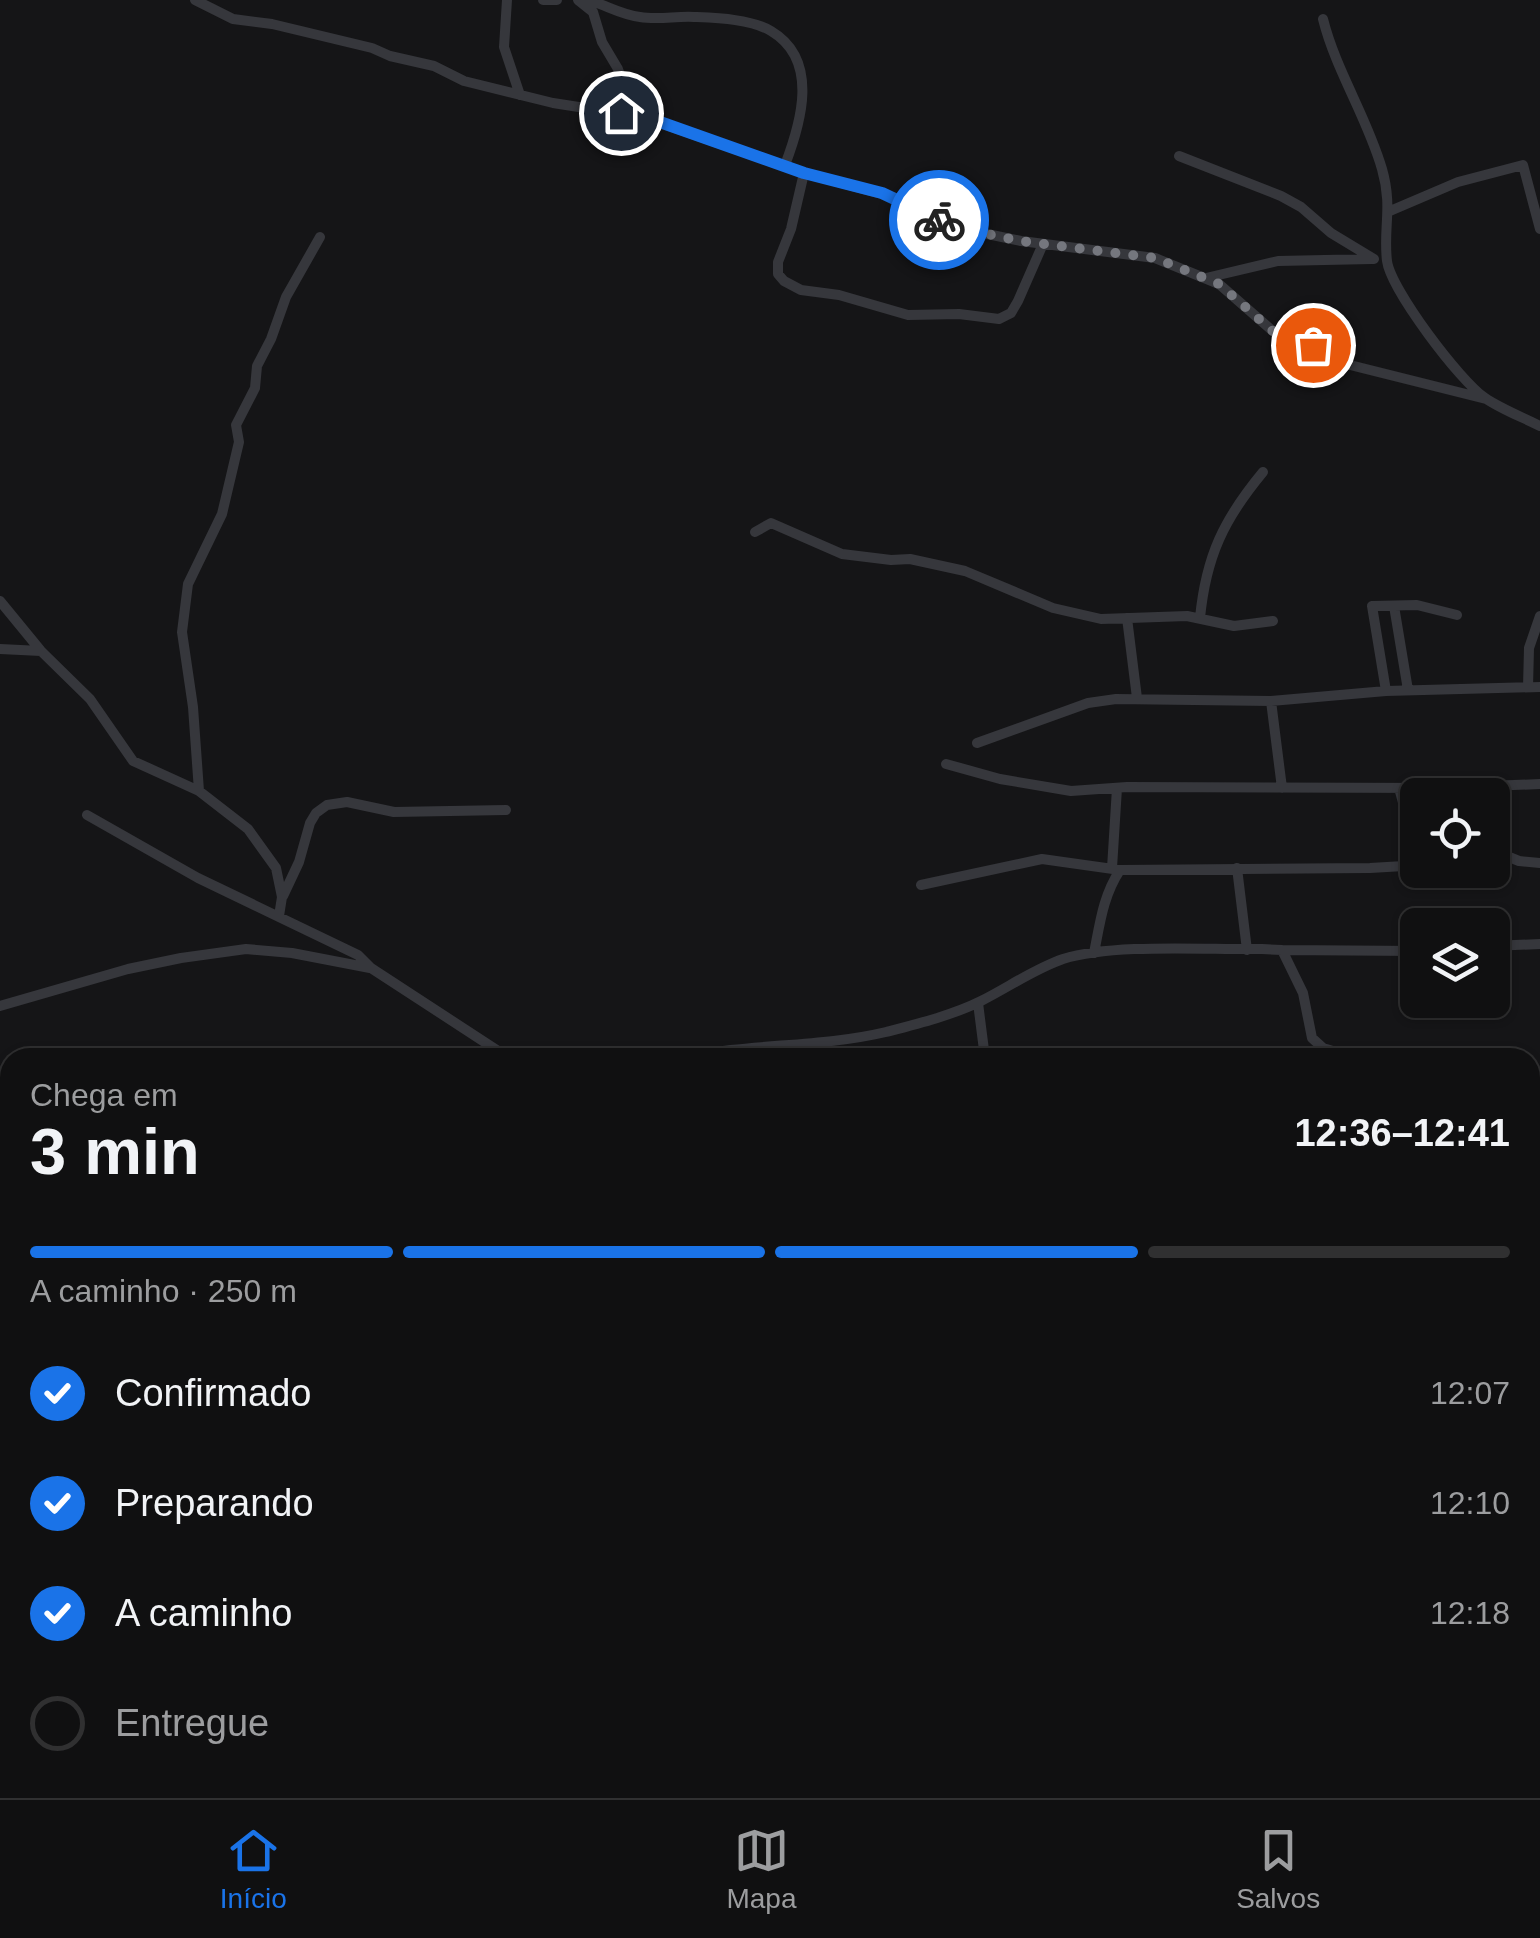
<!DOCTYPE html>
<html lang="pt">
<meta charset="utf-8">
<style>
body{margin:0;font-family:Helvetica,sans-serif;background:#1e1e1f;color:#f1f3f6;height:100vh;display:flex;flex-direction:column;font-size:38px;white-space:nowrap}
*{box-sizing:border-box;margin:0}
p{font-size:32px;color:#9c9d9f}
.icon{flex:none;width:55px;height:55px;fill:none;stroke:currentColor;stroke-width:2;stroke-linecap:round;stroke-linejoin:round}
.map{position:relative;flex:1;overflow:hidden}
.side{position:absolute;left:0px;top:1048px;width:1540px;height:752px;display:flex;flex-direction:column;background:#101011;border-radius:30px 30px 0 0;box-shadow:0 2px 8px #0004,0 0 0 2px #303031}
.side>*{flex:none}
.buttons{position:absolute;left:1400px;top:778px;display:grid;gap:20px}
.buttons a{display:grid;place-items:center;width:110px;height:110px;border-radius:15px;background:#101011;box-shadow:0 2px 8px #0004,0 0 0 2px #303031;font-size:50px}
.pin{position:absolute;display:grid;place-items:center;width:85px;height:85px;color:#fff;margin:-42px;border:5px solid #fff;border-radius:50%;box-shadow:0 2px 10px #0007}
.courier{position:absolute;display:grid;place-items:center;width:100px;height:100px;margin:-50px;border:8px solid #1a73e8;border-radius:50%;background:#fff;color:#222;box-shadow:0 2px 12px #0007}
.head em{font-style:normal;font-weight:700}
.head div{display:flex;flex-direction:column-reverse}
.head{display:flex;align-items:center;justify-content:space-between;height:170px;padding:0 30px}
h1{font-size:65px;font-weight:700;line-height:75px}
.bar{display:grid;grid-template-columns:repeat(4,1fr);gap:15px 10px;align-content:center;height:120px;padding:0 30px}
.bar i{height:12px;border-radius:8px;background:#303031}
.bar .current{background:#1a73e8}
.bar p{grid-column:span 4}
ol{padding:0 30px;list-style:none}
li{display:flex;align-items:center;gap:30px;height:110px}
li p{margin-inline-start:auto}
li .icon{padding:10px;border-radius:50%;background:#1a73e8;color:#fff;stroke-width:4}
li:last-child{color:#9c9d9f}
li i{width:55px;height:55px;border:5px solid #303031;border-radius:50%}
.dock{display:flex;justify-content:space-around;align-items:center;height:140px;border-top:2px solid #303031;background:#101011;font-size:28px;color:#9c9d9f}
.dock a{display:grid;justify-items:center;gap:5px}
.dock .current{color:#1a73e8}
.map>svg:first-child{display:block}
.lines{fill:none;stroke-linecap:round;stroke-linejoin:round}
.street{stroke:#36373c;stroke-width:10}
.done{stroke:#75777e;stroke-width:10;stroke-dasharray:0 18}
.route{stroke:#1a73e8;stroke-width:12}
</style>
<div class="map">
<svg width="1540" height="1798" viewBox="0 0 1540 1798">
<rect width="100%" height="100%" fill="#151517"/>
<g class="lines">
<path class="street" d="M195,0L233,19L272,24L372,48L390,56L434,66L464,81L553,103L643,117L804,173L896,198L963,229L1021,241L1155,258L1219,284L1283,340L1308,342L1338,362L1486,399
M507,0L504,47L520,95
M543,0H557
M578,0L593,12L602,42L618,69L630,104L642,116
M588,0C606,5 621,15 640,17C658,20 676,16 694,17C717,18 751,19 771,31C820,60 801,123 785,165
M1323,19C1336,71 1367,117 1382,169C1393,207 1383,228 1387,261C1391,290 1460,381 1485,398C1501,409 1522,417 1540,426
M1179,156L1281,196L1301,207L1331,233L1374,259
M804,173L791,229L778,262V274L784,281L801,290L839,295L908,315L959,314L999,319L1011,313L1018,301L1043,244
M1390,211L1458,182L1523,165L1540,229
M1206,278L1278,261L1372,259
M755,532L771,523L842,554L891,560L910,559L965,571L1053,608L1101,619L1187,616L1234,626L1273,621
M0,601L41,651L90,699L133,761L199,791L248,829L276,868L282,897L279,916
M1394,606L1408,690
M1127,618L1137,698
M1200,618C1206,556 1224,519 1263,472
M0,649L41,651
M1528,687L1529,648L1540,616
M1386,691L1372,606L1417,605L1457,615
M1271,701L1282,788
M977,743L1088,703L1116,699L1271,701L1386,691L1540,687
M946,764L1000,779L1071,791L1127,787L1439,788L1540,784
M1399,788L1418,857
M199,791L193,707L182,632L188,584L222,514L239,442L236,425L255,388L257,366L271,339L286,297L320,237
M87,815L198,878L358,955L371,968L509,1058
M1492,850L1519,861L1540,863
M1112,868L1117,788
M1237,868L1247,950
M921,885L1042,859L1120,870L1370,868L1404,866L1418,861
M283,896L299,862L310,823L316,813L327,805L347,802L394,812L506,810
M1492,946L1540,944
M1282,950L1418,951
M1094,953C1100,923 1103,896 1120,870
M978,1003L985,1058
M0,1006L128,969L181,958L246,949L292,953L370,968
M681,1058C749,1043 818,1048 886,1032C917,1024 953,1015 981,1001C1009,987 1034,969 1063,959C1115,943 1207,950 1262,949L1282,950L1303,993L1312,1038L1323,1048L1356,1058
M1530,1081H1540
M1530,1218L1540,1193"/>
</g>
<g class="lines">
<path class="done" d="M939,220L963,229L1021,241L1155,258L1219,284L1283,340L1313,345"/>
<path class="route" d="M621,113L643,116L804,173L882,193L939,220"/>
</g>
</svg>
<div class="buttons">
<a><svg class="icon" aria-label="locate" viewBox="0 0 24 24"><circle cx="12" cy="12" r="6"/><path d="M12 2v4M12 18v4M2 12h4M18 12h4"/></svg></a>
<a><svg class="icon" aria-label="layers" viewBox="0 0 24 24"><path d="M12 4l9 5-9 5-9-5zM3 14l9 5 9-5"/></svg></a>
</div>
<div class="pin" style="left:1313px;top:345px;background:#ea580c"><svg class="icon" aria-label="bag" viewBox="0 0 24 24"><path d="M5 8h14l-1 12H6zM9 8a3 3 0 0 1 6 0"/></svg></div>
<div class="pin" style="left:621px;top:113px;background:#1f2937"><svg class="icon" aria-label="home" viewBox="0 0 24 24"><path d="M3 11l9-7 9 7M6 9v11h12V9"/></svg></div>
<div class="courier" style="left:939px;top:220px"><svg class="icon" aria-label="bike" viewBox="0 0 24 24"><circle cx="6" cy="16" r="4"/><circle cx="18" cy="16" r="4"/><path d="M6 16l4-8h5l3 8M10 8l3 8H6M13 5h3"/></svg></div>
<section class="side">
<div class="head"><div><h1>3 min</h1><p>Chega em</p></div><em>12:36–12:41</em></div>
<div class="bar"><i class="current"></i><i class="current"></i><i class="current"></i><i></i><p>A caminho · 250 m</p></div>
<ol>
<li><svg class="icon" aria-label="check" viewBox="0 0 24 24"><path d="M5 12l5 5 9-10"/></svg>Confirmado<p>12:07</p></li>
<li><svg class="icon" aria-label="check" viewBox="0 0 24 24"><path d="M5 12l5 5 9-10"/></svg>Preparando<p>12:10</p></li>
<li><svg class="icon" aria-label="check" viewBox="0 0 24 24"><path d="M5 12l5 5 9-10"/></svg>A caminho<p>12:18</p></li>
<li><i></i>Entregue</li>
</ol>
</section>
</div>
<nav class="dock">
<a class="current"><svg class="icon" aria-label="home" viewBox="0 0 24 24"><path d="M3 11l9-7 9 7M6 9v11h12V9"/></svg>Início</a>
<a><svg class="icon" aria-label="map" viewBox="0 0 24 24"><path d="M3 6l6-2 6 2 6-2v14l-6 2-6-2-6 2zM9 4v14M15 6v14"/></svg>Mapa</a>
<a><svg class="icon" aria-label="saved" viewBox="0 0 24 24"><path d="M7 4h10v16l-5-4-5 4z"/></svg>Salvos</a>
</nav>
